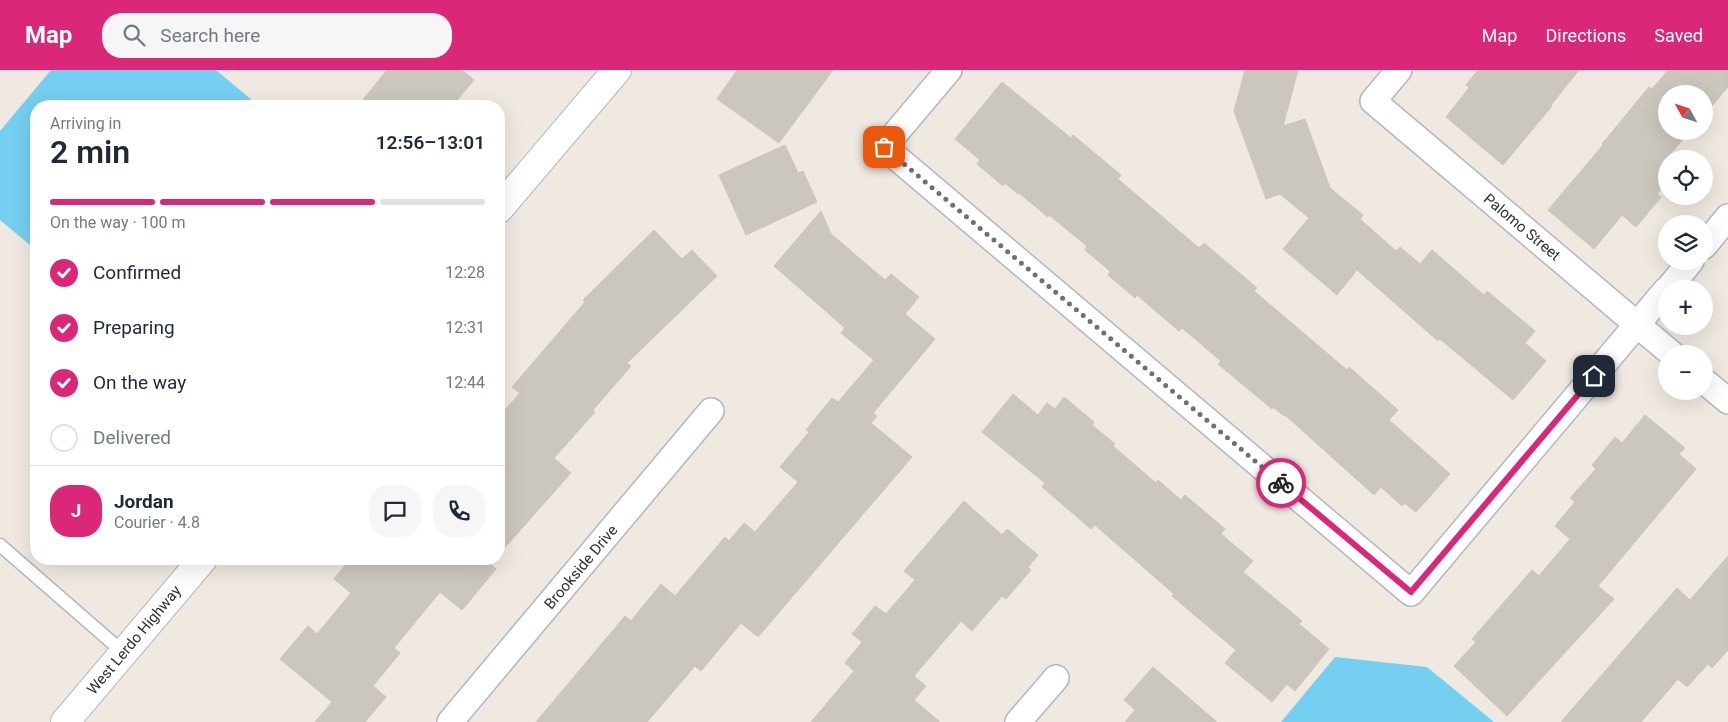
<!DOCTYPE html>
<meta charset="utf-8">
<style>
body{margin:0;font-family:Roboto,sans-serif;background:#f6f6f7;color:#1f2937;height:100vh;display:flex;flex-direction:column;font-size:19px;white-space:nowrap}
*{box-sizing:border-box;margin:0}
p{font-size:16px;color:#747a83}
.icon{flex:none;width:28px;height:28px;fill:none;stroke:currentColor;stroke-width:2;stroke-linecap:round;stroke-linejoin:round}
.map{position:relative;flex:1;overflow:hidden}
.panel{position:absolute;left:30px;top:30px;width:475px;height:465px;display:flex;flex-direction:column;background:#fff;border-radius:20px;box-shadow:0 5px 20px #0002}
.panel>*{flex:none}
.needle{width:32px;rotate:310deg}
.fabs{position:absolute;left:1658px;top:15px;display:grid;gap:10px}
.fabs a{display:grid;place-items:center;width:55px;height:55px;border-radius:50%;background:#fff;box-shadow:0 5px 20px #0002;font-size:25px}
.pin{position:absolute;display:grid;place-items:center;width:42px;height:42px;color:#fff;margin:-21px;border-radius:10px;box-shadow:0 2px 8px #0006}
.courier{position:absolute;display:grid;place-items:center;width:50px;height:50px;margin:-25px;border:4px solid #db2777;border-radius:50%;background:#fff;color:#222;box-shadow:0 1px 6px #0007}
.headline em{font-style:normal;font-weight:600}
.headline div{display:flex;flex-direction:column-reverse}
.headline{display:flex;align-items:center;justify-content:space-between;height:85px;padding:0 20px}
h1{font-size:32px;font-weight:600;line-height:38px}
.bar{display:grid;grid-template-columns:repeat(4,1fr);gap:8px 5px;align-content:center;height:60px;padding:0 20px}
.bar i{height:6px;border-radius:4px;background:#e0e1e3}
.bar .active{background:#db2777}
.bar p{grid-column:span 4}
.line{display:flex;align-items:center;gap:12px;padding:0 20px;border-top:1px solid #e0e1e3}
.line div{flex:1}
.round{display:grid;place-items:center;flex:none;width:52px;height:52px;border-radius:20px;background:#f6f6f7}
ol{padding:0 20px;list-style:none}
li{display:flex;align-items:center;gap:15px;height:55px}
li p{margin-inline-start:auto}
li .icon{padding:5px;border-radius:50%;background:#db2777;color:#fff;stroke-width:4}
li:last-child{color:#747a83}
li i{width:28px;height:28px;border:2px solid #e0e1e3;border-radius:50%}
header{display:flex;align-items:center;gap:30px;box-sizing:border-box;height:70px;padding:0 25px;background:#db2777;color:#fff}
header strong{font-size:24px}
nav{display:flex;gap:28px;margin-inline-start:auto;font-size:18px}
.search{width:350px;height:45px;background:#f6f6f7;display:flex;align-items:center;gap:12px;box-sizing:border-box;padding:0 18px;border-radius:20px;color:#747a83;font-size:19px}
.map>svg:first-child{display:block}
.water{fill:#75cff0}
.building{fill:#cbc7bf;stroke:#cbc5ba}
.lines{fill:none;stroke-linecap:round;stroke-linejoin:round}
.lane-casing{stroke:#b4b7c1;stroke-width:15}
.street-casing{stroke:#b4b7c1;stroke-width:28}
.secondary-casing{stroke:#b4b7c1;stroke-width:30}
.lane{stroke:#fff;stroke-width:12}
.street{stroke:#fff;stroke-width:25}
.secondary{stroke:#fff;stroke-width:28}
.done{stroke:#726f6d;stroke-width:5;stroke-dasharray:0 9}
.route{stroke:#db2777;stroke-width:6}
.labels{text-anchor:middle;dominant-baseline:central;stroke-width:5;stroke-linejoin:round;paint-order:stroke}
.street-label{font-size:15px;fill:#2e2e2e;stroke:#fff}
</style>
<header>
<strong>Map</strong>
<div class="search"><svg class="icon" aria-label="search" viewBox="0 0 24 24"><circle cx="10" cy="10" r="6"/><path d="M15 15l6 6"/></svg>Search here</div>
<nav><a>Map</a><a>Directions</a><a>Saved</a></nav>
</header>
<div class="map">
<svg width="1728" height="652" viewBox="0 0 1728 652">
<rect width="100%" height="100%" fill="#efe9e1"/>
<path class="water" d="M51,0H216L259,36H36V180L0,150V61Z
M1335,587L1427,597L1494,652H1281Z"/>
<path class="building" d="M387,0H462L474,10L452,36H358Z
M737,0H833L779,73L717,29Z
M1245,0H1298L1283,56L1305,49L1330,118L1363,145L1360,149L1396,181L1400,177L1420,194L1432,180L1484,225L1487,221L1535,261L1525,273L1546,291L1513,330L1440,269L1438,271L1357,200L1337,225L1283,179L1309,148L1280,124L1266,129L1234,41Z
M1478,0H1579L1551,35L1552,36L1503,95L1446,47L1469,18L1466,15Z
M1668,0H1728V17L1704,45V24H1666V61H1690L1666,89V113L1657,124L1661,127L1636,157L1622,145L1594,179L1548,140L1603,75L1602,74L1649,17L1652,19Z
M1002,12L1071,68L1073,65L1121,105L1118,109L1199,178L1204,173L1257,218L1254,221L1347,300L1349,297L1398,340L1389,350L1450,404L1416,442L1404,433L1402,436L1381,417L1374,425L1285,345L1284,346L1273,337L1272,339L1218,294L1221,291L1182,258L1179,261L1137,225L1135,228L1108,205L1110,201L1085,180L1087,176L1049,145L1048,147L1019,123L1018,124L1005,113L1003,116L977,94L980,90L955,69Z
M785,75L798,103L803,101L817,132L746,165L719,105Z
M821,141L831,164L885,210L891,204L919,227L905,244L935,269L873,343L877,346L871,353L912,387L758,567L741,553L701,601L695,596L647,652H536L625,546L631,551L661,514L675,526L725,467L729,471L744,453L755,462L798,412L780,397L809,362L806,360L832,328L838,332L874,290L841,263L845,258L774,196Z
M654,160L682,189L692,180L717,206L627,293L631,296L593,340L595,342L554,388L571,403L499,484V347L520,323L512,317L585,232L583,230Z
M1013,324L1038,345L1047,333L1055,339L1064,327L1094,352L1092,355L1115,374L1113,376L1156,413L1158,410L1181,430L1185,425L1225,459L1221,464L1253,491L1243,502L1302,551L1299,554L1329,579L1295,621L1287,614L1272,632L1225,593L1236,580L1172,526L1174,524L1095,455L1091,459L1042,417L1045,413L982,362Z
M1645,345L1685,378L1679,384L1696,399L1598,516L1614,529L1507,646L1454,596L1476,572L1472,569L1532,500L1539,506L1570,469L1555,456L1575,432L1570,428L1596,399L1592,395L1615,367L1622,373Z
M964,431L1002,465L1007,459L1038,485L1028,497L1031,500L1006,529L1002,526L972,561L961,551L914,606L926,616L914,630L940,652H811L854,601L845,593L862,572L852,564L875,536L886,544L915,510L904,501Z
M1728,486V580L1712,598L1708,594L1687,617L1678,609L1641,652H1561L1677,518L1690,530Z
M350,489H484L496,499L462,540L440,522L394,578L400,583L373,616L386,627L365,652H315L332,632L280,589L308,556L317,564L351,523L334,509Z
M1153,597L1217,652H1125L1135,640L1124,630Z"/>
<g class="lines">
<defs>
<path id="lane" d="M0,475L124,583"/>
<path id="street" d="M949,0L884,77L1411,523L1666,220
M1399,0L1373,31L1672,284
M1704,176L1728,147
M1668,219L1691,191
M1704,311L1728,331
M450,652L711,341
M1018,652L1056,608"/>
<path id="secondary" d="M499,139L617,0
M65,652L203,489"/>
</defs>
<use href="#lane" class="lane-casing"/>
<use href="#street" class="street-casing"/>
<use href="#secondary" class="secondary-casing"/>
<use href="#lane" class="lane"/>
<use href="#street" class="street"/>
<use href="#secondary" class="secondary"/>
</g>
<g class="lines">
<path class="done" d="M884,77L1281,413"/>
<path class="route" d="M1281,413L1411,522L1594,306"/>
</g>
<g class="labels">
<g class="street-label">
<text transform="translate(1522 157) rotate(40)">Palomo Street</text>
<text transform="translate(581 497) rotate(-50)">Brookside Drive</text>
<text transform="translate(134 570) rotate(-50)">West Lerdo Highway</text>
</g>
</g>
</svg>
<div class="fabs">
<a><svg class="needle" viewBox="-14 -14 28 28"><path d="M0-13l5 13h-10z" fill="#e53935"/><path d="M0 13l5-13h-10z" fill="#747a83"/></svg></a>
<a><svg class="icon" aria-label="locate" viewBox="0 0 24 24"><circle cx="12" cy="12" r="6"/><path d="M12 2v4M12 18v4M2 12h4M18 12h4"/></svg></a>
<a><svg class="icon" aria-label="layers" viewBox="0 0 24 24"><path d="M12 4l9 5-9 5-9-5zM3 14l9 5 9-5"/></svg></a>
<a>+</a>
<a>−</a>
</div>
<div class="pin" style="left:884px;top:77px;background:#ea580c"><svg class="icon" aria-label="bag" viewBox="0 0 24 24"><path d="M5 8h14l-1 12H6zM9 8a3 3 0 0 1 6 0"/></svg></div>
<div class="pin" style="left:1594px;top:306px;background:#1f2937"><svg class="icon" aria-label="home" viewBox="0 0 24 24"><path d="M3 11l9-7 9 7M6 9v11h12V9"/></svg></div>
<div class="courier" style="left:1281px;top:413px"><svg class="icon" aria-label="bike" viewBox="0 0 24 24"><circle cx="6" cy="16" r="4"/><circle cx="18" cy="16" r="4"/><path d="M6 16l4-8h5l3 8M10 8l3 8H6M13 5h3"/></svg></div>
<section class="panel">
<div class="headline"><div><h1>2 min</h1><p>Arriving in</p></div><em>12:56–13:01</em></div>
<div class="bar"><i class="active"></i><i class="active"></i><i class="active"></i><i></i><p>On the way · 100 m</p></div>
<ol>
<li><svg class="icon" aria-label="check" viewBox="0 0 24 24"><path d="M5 12l5 5 9-10"/></svg>Confirmed<p>12:28</p></li>
<li><svg class="icon" aria-label="check" viewBox="0 0 24 24"><path d="M5 12l5 5 9-10"/></svg>Preparing<p>12:31</p></li>
<li><svg class="icon" aria-label="check" viewBox="0 0 24 24"><path d="M5 12l5 5 9-10"/></svg>On the way<p>12:44</p></li>
<li><i></i>Delivered</li>
</ol>
<div class="line" style="height:90px"><b class="round" style="background:#db2777;color:#fff">J</b><div><b>Jordan</b><p>Courier · 4.8</p></div><a class="round"><svg class="icon" aria-label="chat" viewBox="0 0 24 24"><path d="M4 5h16v11H9l-5 4z"/></svg></a><a class="round"><svg class="icon" aria-label="phone" viewBox="0 0 24 24"><path d="M5 4h4l2 5-3 2q2 4 5 5l2-3 5 2v4C11 20 4 13 5 4z"/></svg></a></div>
</section>
</div>
